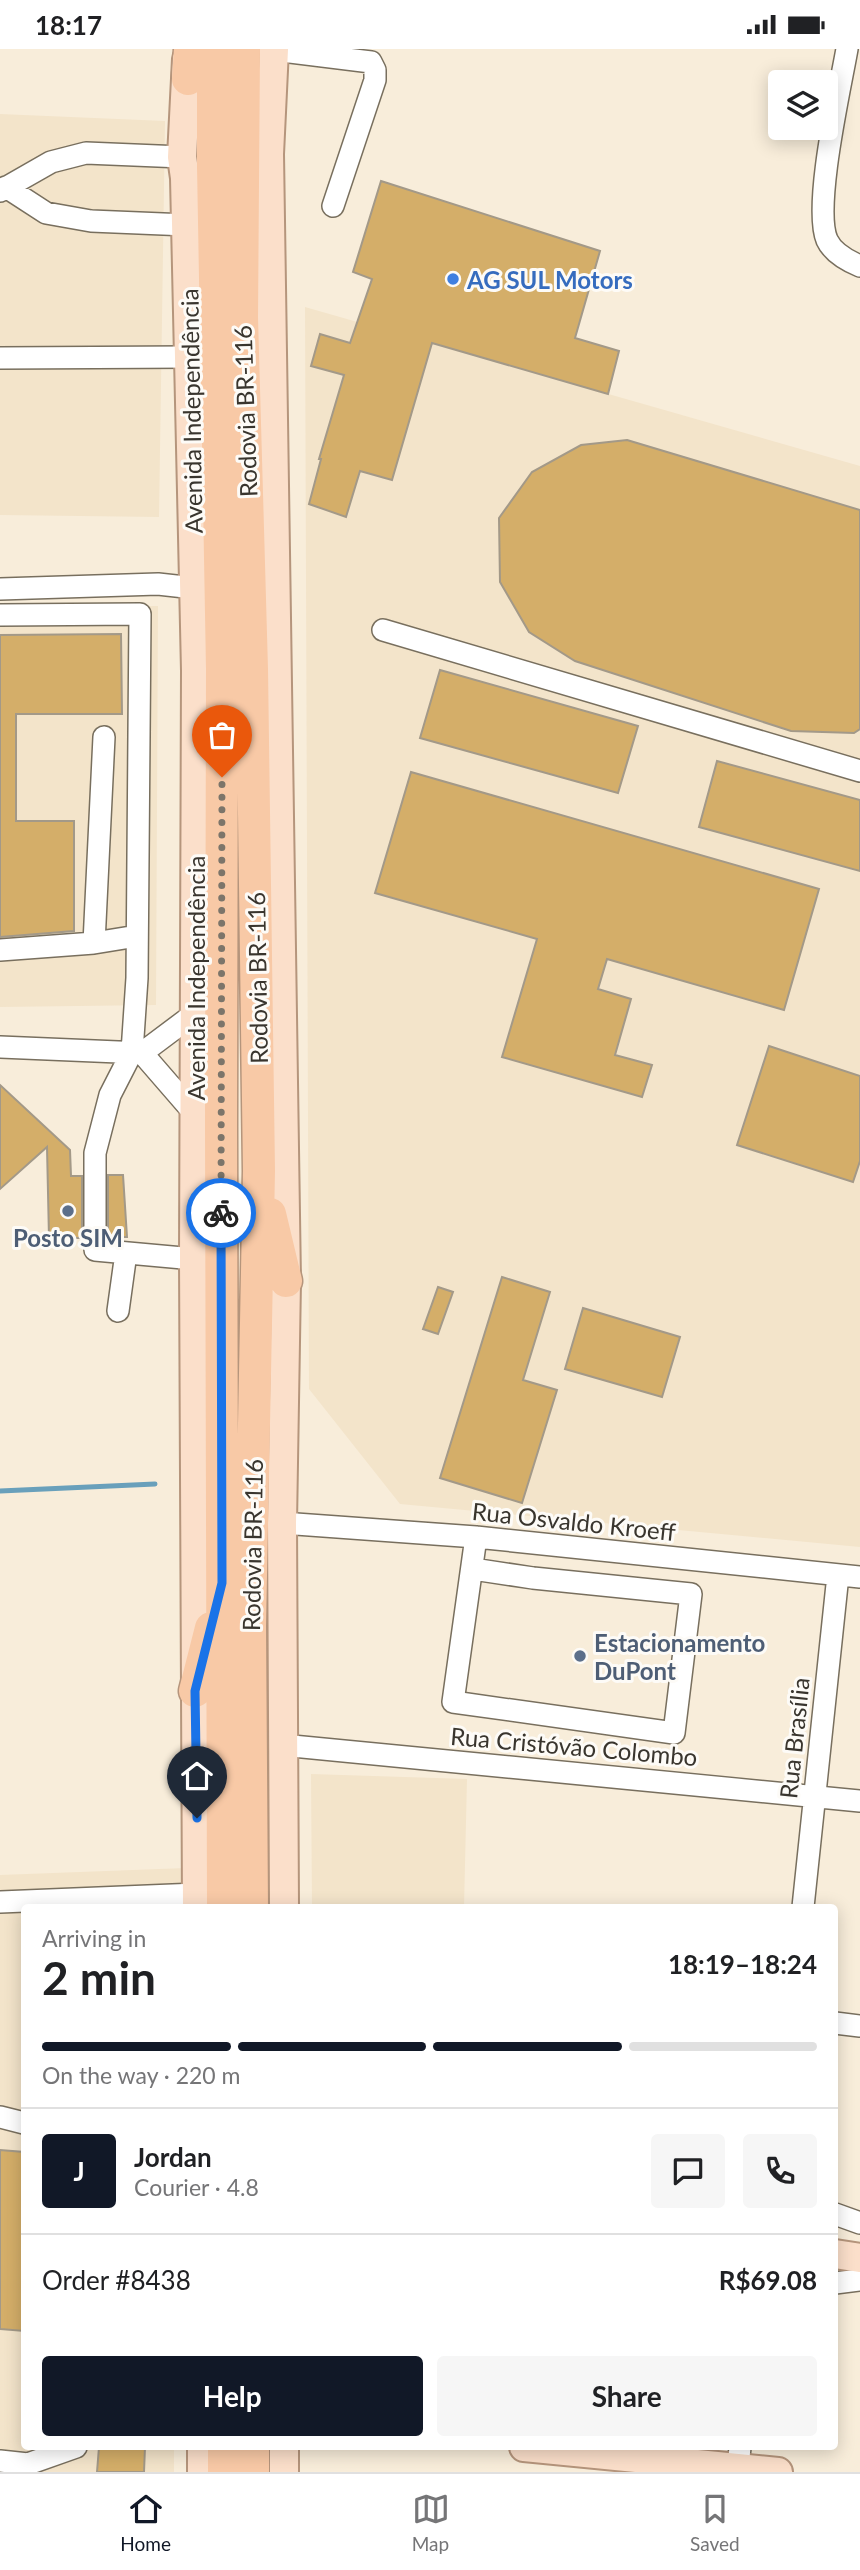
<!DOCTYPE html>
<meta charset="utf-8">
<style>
body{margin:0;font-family:Lato,sans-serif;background:#f6f6f6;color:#202124;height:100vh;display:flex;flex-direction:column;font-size:26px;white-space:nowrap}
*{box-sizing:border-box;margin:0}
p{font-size:23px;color:#757577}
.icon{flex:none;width:38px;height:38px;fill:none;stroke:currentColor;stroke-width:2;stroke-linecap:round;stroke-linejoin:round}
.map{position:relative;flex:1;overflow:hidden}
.side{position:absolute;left:21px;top:1855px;width:817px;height:546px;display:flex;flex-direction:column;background:#fff;border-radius:7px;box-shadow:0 4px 18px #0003}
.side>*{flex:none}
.controls{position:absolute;left:768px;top:21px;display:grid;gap:14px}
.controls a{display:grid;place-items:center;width:70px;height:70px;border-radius:7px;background:#fff;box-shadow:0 4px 18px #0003;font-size:35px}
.pin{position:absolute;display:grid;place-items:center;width:60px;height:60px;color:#fff;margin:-72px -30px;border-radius:50% 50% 50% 0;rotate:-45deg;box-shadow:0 0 7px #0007}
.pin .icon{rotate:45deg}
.courier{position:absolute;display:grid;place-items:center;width:70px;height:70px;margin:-35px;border:5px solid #1a73e8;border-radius:50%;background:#fff;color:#222;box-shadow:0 2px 9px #0007}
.overview em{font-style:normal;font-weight:700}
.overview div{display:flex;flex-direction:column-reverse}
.overview{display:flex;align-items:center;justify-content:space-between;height:119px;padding:0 21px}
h1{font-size:46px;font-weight:700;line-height:52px}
.bar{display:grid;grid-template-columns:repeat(4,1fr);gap:10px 7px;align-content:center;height:84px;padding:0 21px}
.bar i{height:9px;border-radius:5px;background:#e0e0e0}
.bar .current{background:#111827}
.bar p{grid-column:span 4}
.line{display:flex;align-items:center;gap:18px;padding:0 21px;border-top:2px solid #e0e0e0}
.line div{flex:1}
.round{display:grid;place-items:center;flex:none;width:74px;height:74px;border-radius:7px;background:#f6f6f6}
.action{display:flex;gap:14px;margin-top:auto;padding:14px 21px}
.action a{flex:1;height:80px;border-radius:7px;background:#111827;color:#fff;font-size:28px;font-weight:700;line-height:80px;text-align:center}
.action a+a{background:#f6f6f6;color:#202124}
.status{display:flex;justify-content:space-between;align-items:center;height:49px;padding:0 35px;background:#fff;direction:ltr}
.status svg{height:19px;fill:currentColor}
.tab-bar{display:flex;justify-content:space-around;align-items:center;height:98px;border-top:2px solid #e0e0e0;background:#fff;font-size:19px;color:#757577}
.tab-bar a{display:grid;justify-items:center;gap:4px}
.tab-bar .current{color:#111827}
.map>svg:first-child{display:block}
.built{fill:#f3e4ca}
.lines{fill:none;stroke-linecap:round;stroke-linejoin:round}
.stream{stroke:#69a0bb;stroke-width:5}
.building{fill:#d4ae69;stroke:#a39988;stroke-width:2}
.minor-casing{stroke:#786f5e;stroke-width:24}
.major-casing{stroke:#b5957c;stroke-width:32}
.highway-casing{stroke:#b5957c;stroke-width:35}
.minor{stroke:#fff;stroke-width:21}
.major{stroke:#fbdfca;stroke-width:28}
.highway{stroke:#f8c9a6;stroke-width:32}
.done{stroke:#7c756a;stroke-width:7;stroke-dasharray:0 12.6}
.route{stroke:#1a73e8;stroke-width:9}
.shop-dot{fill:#3f7fe0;stroke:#fdfbf7;stroke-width:2.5}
.service-dot{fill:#5c6f8a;stroke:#fdfbf7;stroke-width:2.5}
.labels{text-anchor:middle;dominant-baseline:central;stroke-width:6;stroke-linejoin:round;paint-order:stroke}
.shop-label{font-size:24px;font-weight:bold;fill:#366cbe;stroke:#fdfbf7;text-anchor:start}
.street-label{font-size:24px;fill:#39352e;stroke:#fdfbf7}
.service-label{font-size:24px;font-weight:bold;fill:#4e5e75;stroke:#fdfbf7}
</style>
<div class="status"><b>18:17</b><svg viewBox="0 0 49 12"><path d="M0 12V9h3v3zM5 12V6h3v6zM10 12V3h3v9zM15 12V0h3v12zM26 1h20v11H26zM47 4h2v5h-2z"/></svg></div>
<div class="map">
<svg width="860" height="2423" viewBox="0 0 860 2423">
<rect width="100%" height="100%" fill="#f8edda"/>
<path class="built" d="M0,65L165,72L159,468L0,466Z
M305,258L860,417V1498L400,1455L309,1340Z
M158,557L156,956L0,958V558Z
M311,1725L467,1730L464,1858H312Z
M186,1819L185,1858H24V2398H174V2423H0V1826Z"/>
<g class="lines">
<path class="stream" d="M0,1442L155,1435"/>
</g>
<path class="building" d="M381,132L600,202L575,289L619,302L608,345L432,294L392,431L360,422L346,468L309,455L321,410H319L344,326L311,317L320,285L350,294L372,230L353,223Z
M627,391L860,461V680L854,684L791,682L575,612L529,583L500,533L499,469L532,423L581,396Z
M121,585L122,665H16V772H74V882L0,888V586Z
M440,621L638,677L618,744L420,689Z
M717,712L860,751V822L699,778Z
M411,723L819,840L784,961L607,910L598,940L631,950L615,1006L652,1016L642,1048L502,1008L537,890L375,844Z
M769,997L860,1027V1112L853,1133L737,1096Z
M0,1036L70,1101L71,1127H82V1189H49L47,1098L0,1140Z
M108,1126H123L127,1188H108Z
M502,1228L550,1243L523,1331L557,1341L522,1454L440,1429Z
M438,1238L453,1243L438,1285L423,1280Z
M583,1259L680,1288L662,1348L565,1320Z
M0,2101L24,2103V2282L0,2280Z
M99,2398H145L144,2423H97Z"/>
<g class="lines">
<defs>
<path id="minor" d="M847,0C840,40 813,158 827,191C833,204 848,212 860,217
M274,1L371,13L375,21V31L333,157
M6,138L46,164L91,172L187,176
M0,142L51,113L86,104L182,108
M0,309L190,308
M0,540L158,535L194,539
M0,566L140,565L137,929L132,1003L110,1046L95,1104V1201L194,1210
M383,581L860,722
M104,688L94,894L137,887
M0,901L94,894
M0,998L142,1004L194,965
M142,1004L194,1064
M118,1262L126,1204
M282,1474L476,1488L860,1528
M473,1520L533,1529L691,1545L674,1684L453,1653L476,1488
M282,1696L860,1752
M0,1853L197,1845
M803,1858L838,1526
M835,1974L860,1977
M0,2068L24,2074
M835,2165L860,2174
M835,2234L860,2231
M0,2412L28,2415L76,2398
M738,2419L740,2398"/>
<path id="major" d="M274,0L269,105L286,1232L282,1474L284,1858
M187,10L182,108L185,129L196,622L194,1210L197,1858
M835,2205L860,2209
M202,2398V2423
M284,2398V2423
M524,2398L778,2423"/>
<path id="highway" d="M213,0V117L222,620L221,1078L223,1858
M244,0L242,269L252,620L259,1122L250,1577L252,1858
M188,30L190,0
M270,1165L286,1232
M195,1642L211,1579
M224,2423V2398
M253,2423V2398"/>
</defs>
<use href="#minor" class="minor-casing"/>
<use href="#major" class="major-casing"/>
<use href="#highway" class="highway-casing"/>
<use href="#minor" class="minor"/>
<use href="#major" class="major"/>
<use href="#highway" class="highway"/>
</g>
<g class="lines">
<path class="done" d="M221,1164L222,728"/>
<path class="route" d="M197,1769L195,1642L222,1534L221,1164"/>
</g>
<circle class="shop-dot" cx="453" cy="230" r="7"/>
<g class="service-dot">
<circle cx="68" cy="1162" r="7"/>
<circle cx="580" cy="1607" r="7"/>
</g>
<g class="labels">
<g class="shop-label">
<text x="467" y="230">AG SUL Motors</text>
</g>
<g class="street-label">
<text transform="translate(191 362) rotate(-91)">Avenida Independência</text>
<text transform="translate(245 362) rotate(-92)">Rodovia BR-116</text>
<text transform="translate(195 929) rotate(-90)">Avenida Independência</text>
<text transform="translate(257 929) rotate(-91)">Rodovia BR-116</text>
<text transform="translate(574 1472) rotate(6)">Rua Osvaldo Kroeff</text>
<text transform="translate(252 1496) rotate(-89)">Rodovia BR-116</text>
<text transform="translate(794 1689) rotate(-84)">Rua Brasília</text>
<text transform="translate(574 1697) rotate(5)">Rua Cristóvão Colombo</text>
</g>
<g class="service-label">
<text x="68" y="1188">Posto SIM</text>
<text x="594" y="1593" text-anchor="start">Estacionamento<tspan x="594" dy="28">DuPont</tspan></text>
</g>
</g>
</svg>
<div class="controls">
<a><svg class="icon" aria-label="layers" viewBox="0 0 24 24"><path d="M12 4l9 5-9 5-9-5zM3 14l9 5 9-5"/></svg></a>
</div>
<div class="pin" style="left:222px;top:728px;background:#ea580c"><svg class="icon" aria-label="bag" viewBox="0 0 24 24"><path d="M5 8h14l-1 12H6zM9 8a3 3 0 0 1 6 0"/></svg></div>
<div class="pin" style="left:197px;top:1769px;background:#1f2937"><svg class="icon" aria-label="home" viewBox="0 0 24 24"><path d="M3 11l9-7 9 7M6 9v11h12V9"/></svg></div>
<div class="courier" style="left:221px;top:1164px"><svg class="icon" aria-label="bike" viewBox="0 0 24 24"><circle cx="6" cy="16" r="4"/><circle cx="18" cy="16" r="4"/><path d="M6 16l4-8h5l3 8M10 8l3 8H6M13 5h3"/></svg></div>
<section class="side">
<div class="overview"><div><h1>2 min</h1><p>Arriving in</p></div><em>18:19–18:24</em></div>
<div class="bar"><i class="current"></i><i class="current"></i><i class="current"></i><i></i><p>On the way · 220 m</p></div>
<div class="line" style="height:126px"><b class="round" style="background:#111827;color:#fff">J</b><div><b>Jordan</b><p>Courier · 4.8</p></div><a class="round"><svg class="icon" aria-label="chat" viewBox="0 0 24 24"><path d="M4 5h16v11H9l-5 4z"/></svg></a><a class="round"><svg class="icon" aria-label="phone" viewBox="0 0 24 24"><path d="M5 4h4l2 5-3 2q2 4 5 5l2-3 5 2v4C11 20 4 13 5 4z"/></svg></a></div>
<div class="line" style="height:91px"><div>Order #8438</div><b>R$69.08</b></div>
<div class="action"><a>Help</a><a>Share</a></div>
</section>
</div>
<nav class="tab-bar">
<a class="current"><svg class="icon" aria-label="home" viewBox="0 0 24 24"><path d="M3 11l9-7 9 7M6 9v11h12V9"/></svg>Home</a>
<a><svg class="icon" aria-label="map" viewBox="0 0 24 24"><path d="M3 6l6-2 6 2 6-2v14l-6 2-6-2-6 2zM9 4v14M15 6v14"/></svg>Map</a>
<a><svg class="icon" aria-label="saved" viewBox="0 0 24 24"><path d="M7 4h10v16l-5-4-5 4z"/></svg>Saved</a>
</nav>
